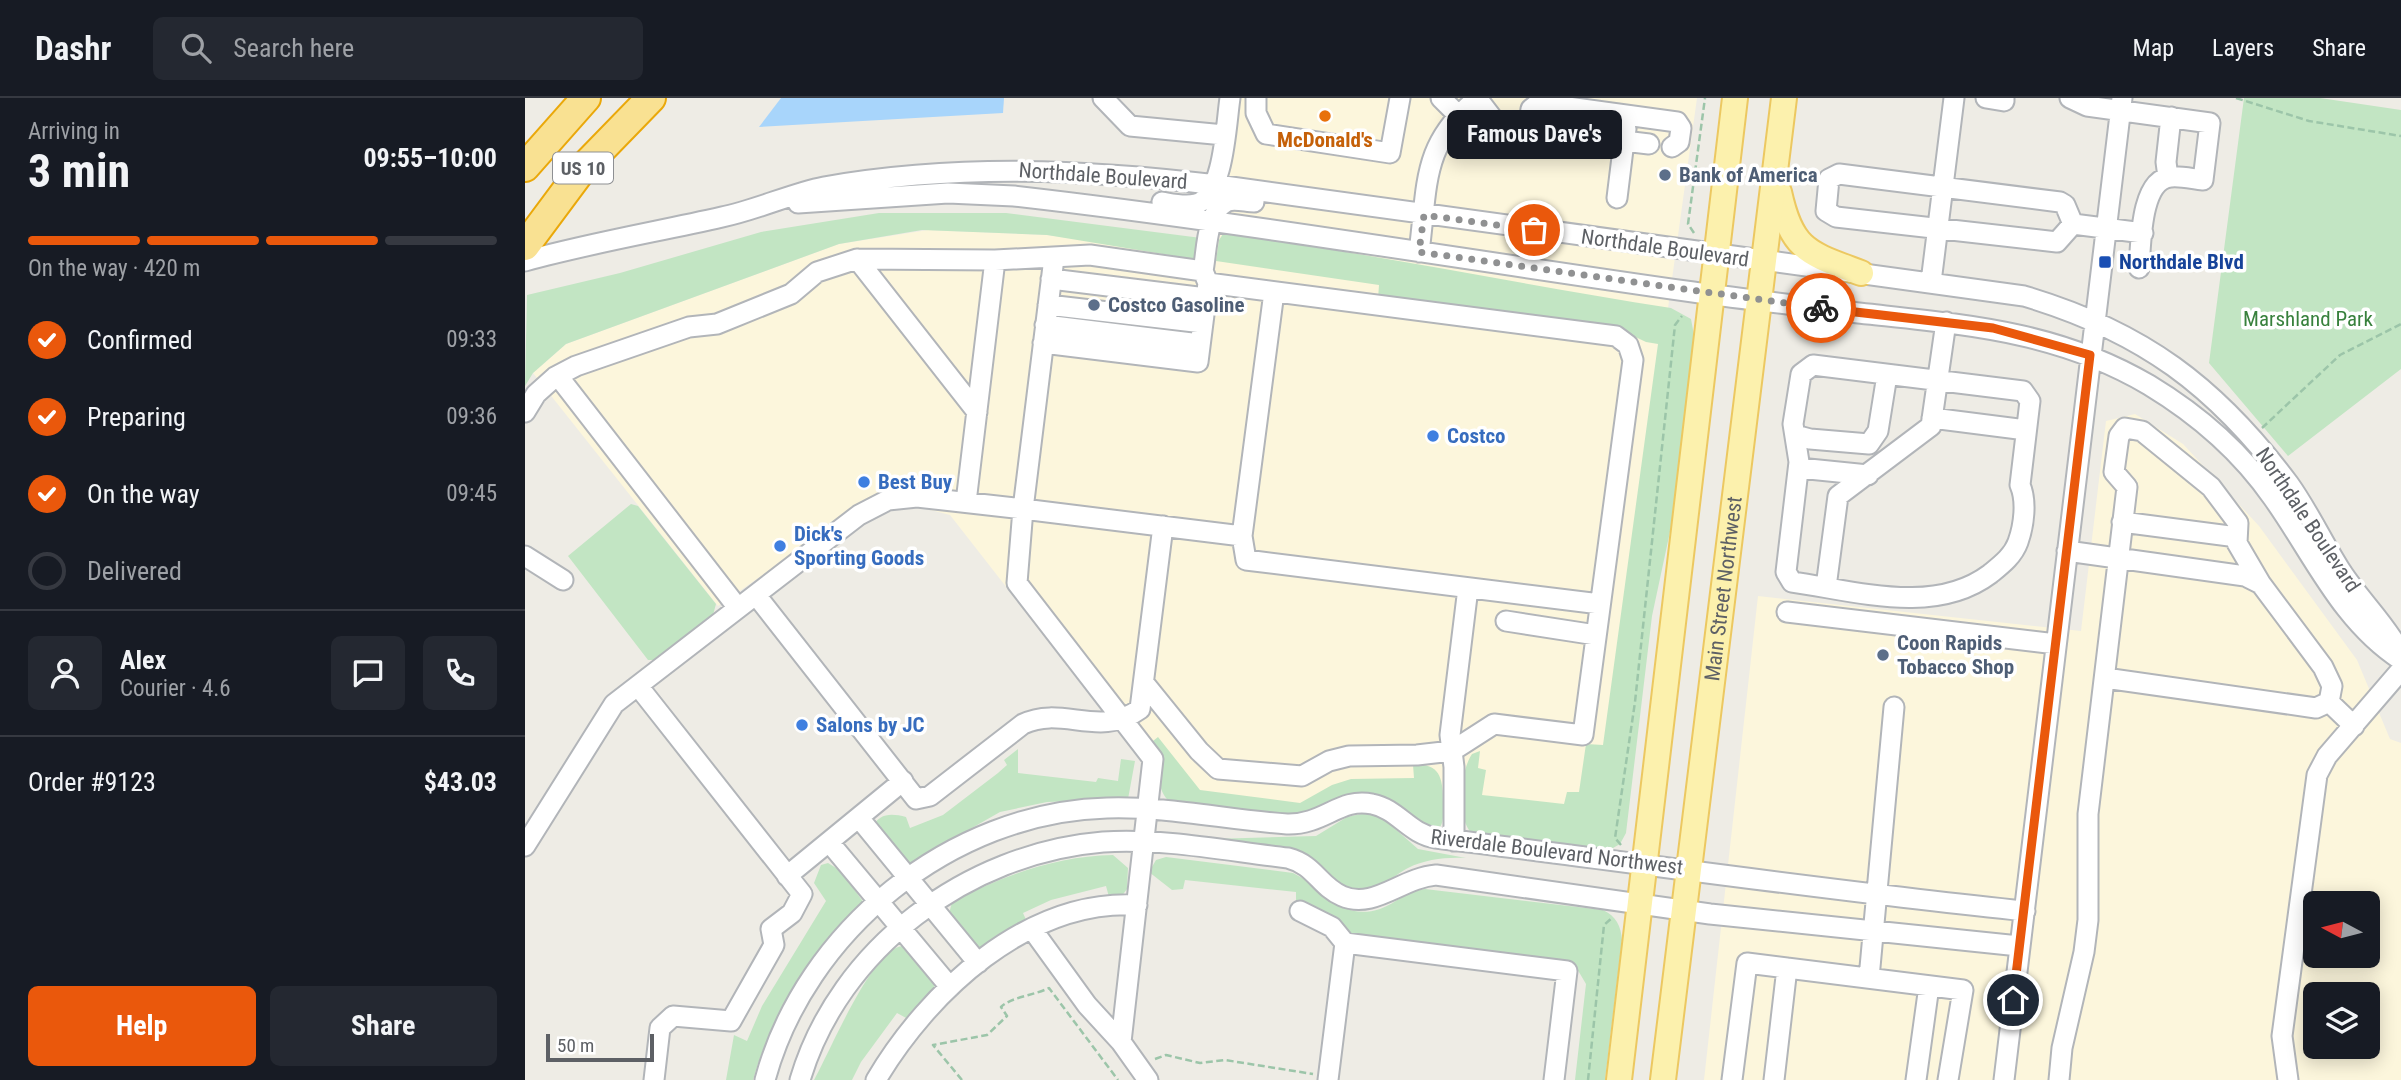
<!DOCTYPE html>
<meta charset="utf-8">
<style>
body{margin:0;font-family:"Roboto Condensed",sans-serif;background:#242831;color:#f1f3f6;height:100vh;display:flex;flex-direction:column;font-size:26px;white-space:nowrap}
*{box-sizing:border-box;margin:0}
p{font-size:23px;color:#9ea1a6}
.icon{flex:none;width:38px;height:38px;fill:none;stroke:currentColor;stroke-width:2;stroke-linecap:round;stroke-linejoin:round}
.map{position:relative;flex:1;overflow:hidden}
.sheet{display:flex;flex-direction:column;background:#171b24;width:525px}
.sheet>*{flex:none}
.needle{width:46px;rotate:277deg}
.tools{position:absolute;left:1778px;top:793px;display:grid;gap:14px}
.tools a{display:grid;place-items:center;width:77px;height:77px;border-radius:10px;background:#171b24;box-shadow:0 4px 18px #0003;font-size:35px}
.scale{position:absolute;left:21px;bottom:18px;width:108px;box-sizing:border-box;padding-left:7px;border:4px solid #5d6065;border-top:0;font-size:19px;line-height:24px;white-space:nowrap;color:#5d6065;-webkit-text-stroke:5px #fff;paint-order:stroke}
.pin{position:absolute;display:grid;place-items:center;width:60px;height:60px;color:#fff;margin:-30px;border:4px solid #fff;border-radius:50%;box-shadow:0 2px 7px #0007}
.courier{position:absolute;display:grid;place-items:center;width:70px;height:70px;margin:-35px;border:5px solid #ea580c;border-radius:50%;background:#fff;color:#222;box-shadow:0 2px 9px #0007}
.bubble{position:absolute;height:49px;border-radius:10px;background:#171b24;box-shadow:0 4px 18px #0003;font-size:23px;font-weight:700;line-height:49px;text-align:center}
.summary em{font-style:normal;font-weight:700}
.summary div{display:flex;flex-direction:column-reverse}
.summary{display:flex;align-items:center;justify-content:space-between;height:119px;padding:0 28px}
h1{font-size:46px;font-weight:700;line-height:52px}
.bar{display:grid;grid-template-columns:repeat(4,1fr);gap:10px 7px;align-content:center;height:84px;padding:0 28px}
.bar i{height:9px;border-radius:5px;background:#363941}
.bar .selected{background:#ea580c}
.bar p{grid-column:span 4}
.line{display:flex;align-items:center;gap:18px;padding:0 28px;border-top:2px solid #363941}
.line div{flex:1}
.round{display:grid;place-items:center;flex:none;width:74px;height:74px;border-radius:10px;background:#242831}
ol{padding:0 28px;list-style:none}
li{display:flex;align-items:center;gap:21px;height:77px}
li p{margin-inline-start:auto}
li .icon{padding:7px;border-radius:50%;background:#ea580c;color:#fff;stroke-width:4}
li:last-child{color:#9ea1a6}
li i{width:38px;height:38px;border:4px solid #363941;border-radius:50%}
.cta{display:flex;gap:14px;margin-top:auto;padding:14px 28px}
.cta a{flex:1;height:80px;border-radius:10px;background:#ea580c;color:#fff;font-size:28px;font-weight:700;line-height:80px;text-align:center}
.cta a+a{background:#242831;color:#f1f3f6}
header{display:flex;align-items:center;gap:42px;box-sizing:border-box;height:98px;padding:0 35px;background:#171b24;border-bottom:2px solid #363941}
header strong{font-size:33px}
nav{display:flex;gap:38px;margin-inline-start:auto;font-size:24px}
.search{width:490px;height:63px;background:#242831;display:flex;align-items:center;gap:18px;box-sizing:border-box;padding:0 24px;border-radius:10px;color:#9ea1a6;font-size:26px}
main{display:flex;flex:1;min-height:0}
.map>svg:first-child{display:block}
.commercial{fill:#fcf6dc;fill-rule:evenodd}
.green{fill:#c2e5c3}
.water{fill:#a8d5fb}
.lines{fill:none;stroke-linecap:round;stroke-linejoin:round}
.minor-casing{stroke:#b2b5b9;stroke-width:23}
.major-casing{stroke:#ecc861;stroke-width:28}
.highway-casing{stroke:#eaa80a;stroke-width:32}
.path{stroke:#9cc5a9;stroke-width:2.5;stroke-dasharray:7 3.5;stroke-linecap:butt}
.minor{stroke:#fff;stroke-width:19}
.major{stroke:#fcf1ad;stroke-width:24}
.highway{stroke:#f9e192;stroke-width:28}
.done{stroke:#909192;stroke-width:7;stroke-dasharray:0 12.6}
.route{stroke:#ea580c;stroke-width:9}
.food-dot{fill:#e8710a;stroke:#fff;stroke-width:2.5}
.service-dot{fill:#5c6f8a;stroke:#fff;stroke-width:2.5}
.transit-dot{fill:#1a4fb4;stroke:#fff;stroke-width:2.5}
.shop-dot{fill:#3f7fe0;stroke:#fff;stroke-width:2.5}
.labels{text-anchor:middle;dominant-baseline:central;stroke-width:7;stroke-linejoin:round;paint-order:stroke}
.shield{fill:#fff;stroke:#8e9093;stroke-width:2}
.shield-label{font-size:19px;font-weight:bold;fill:#5d6065}
.food-label{font-size:21px;font-weight:bold;fill:#c56008;stroke:#fff}
.service-label{font-size:21px;font-weight:bold;fill:#4e5e75;stroke:#fff;text-anchor:start}
.street-label{font-size:21px;fill:#5d6065;stroke:#fff}
.transit-label{font-size:21px;font-weight:bold;fill:#164399;stroke:#fff;text-anchor:start}
.park-label{font-size:21px;fill:#38813d;stroke:#fff}
.shop-label{font-size:21px;font-weight:bold;fill:#366cbe;stroke:#fff;text-anchor:start}
</style>
<header>
<strong>Dashr</strong>
<div class="search"><svg class="icon" aria-label="search" viewBox="0 0 24 24"><circle cx="10" cy="10" r="6"/><path d="M15 15l6 6"/></svg>Search here</div>
<nav><a>Map</a><a>Layers</a><a>Share</a></nav>
</header>
<main>
<section class="sheet">
<div class="summary"><div><h1>3 min</h1><p>Arriving in</p></div><em>09:55–10:00</em></div>
<div class="bar"><i class="selected"></i><i class="selected"></i><i class="selected"></i><i></i><p>On the way · 420 m</p></div>
<ol>
<li><svg class="icon" aria-label="check" viewBox="0 0 24 24"><path d="M5 12l5 5 9-10"/></svg>Confirmed<p>09:33</p></li>
<li><svg class="icon" aria-label="check" viewBox="0 0 24 24"><path d="M5 12l5 5 9-10"/></svg>Preparing<p>09:36</p></li>
<li><svg class="icon" aria-label="check" viewBox="0 0 24 24"><path d="M5 12l5 5 9-10"/></svg>On the way<p>09:45</p></li>
<li><i></i>Delivered</li>
</ol>
<div class="line" style="height:126px"><a class="round"><svg class="icon" aria-label="person" viewBox="0 0 24 24"><circle cx="12" cy="8" r="4"/><path d="M4 21q1-7 8-7t8 7"/></svg></a><div><b>Alex</b><p>Courier · 4.6</p></div><a class="round"><svg class="icon" aria-label="chat" viewBox="0 0 24 24"><path d="M4 5h16v11H9l-5 4z"/></svg></a><a class="round"><svg class="icon" aria-label="phone" viewBox="0 0 24 24"><path d="M5 4h4l2 5-3 2q2 4 5 5l2-3 5 2v4C11 20 4 13 5 4z"/></svg></a></div>
<div class="line" style="height:91px"><div>Order #9123</div><b>$43.03</b></div>
<div class="cta"><a>Help</a><a>Share</a></div>
</section>
<div class="map">
<svg width="1876" height="982" viewBox="0 0 1876 982">
<rect width="100%" height="100%" fill="#eeece5"/>
<path class="commercial" d="M714,0H1172L1073,718L946,701L898,686L775,710L642,695L425,417L351,398L193,508L8,275L41,246L314,146L403,132L522,137L691,160Z
M1610,316L1658,346L1734,428L1832,562L1865,641L1876,645V982H1179L1233,498L1556,533L1581,323ZM1790,805H1843V858H1790ZM1790,896H1843V948H1790Z"/>
<path class="green" d="M1719,0H1795L1876,12V271L1763,358L1684,265Z
M354,115H481L684,141L680,163L522,137L397,132L314,146L41,246L8,275L0,288L2,197L95,175L236,134Z
M698,136C849,155 997,187 1146,210L1166,221L1169,237L1146,429L1127,518L1101,735L1095,746L1081,754L947,736C931,719 935,674 947,656L955,653L953,670L961,672L957,697L1039,706L1042,694H1054L1061,646L1078,647L1133,246L1121,244L1100,234L853,201L854,187L691,163L694,142Z
M106,406L113,408L191,506L188,517L130,562H123L43,458Z
M633,639L675,692L775,705L807,687L826,681L889,680L888,667C916,664 918,682 918,704C918,714 920,724 913,732L906,733L871,707L781,719L645,704C627,689 639,663 628,643Z
M493,651V675L571,684L573,680L593,683L596,661L610,663L603,701L522,704L475,714L382,767L347,730C354,715 366,715 381,719L385,730L418,717L473,675L482,667L479,662Z
M841,715L859,721L893,751L941,760C921,759 901,761 883,770C868,778 854,793 836,794C812,795 801,764 780,756C751,746 715,745 685,741L791,738L822,719Z
M588,757L603,770L602,791L596,799H584L581,788L526,802L498,815L502,824L456,855L423,820L427,804C478,778 530,758 588,757Z
M641,759L768,775C798,789 815,824 855,811C871,805 882,793 900,791L1078,812C1091,818 1096,828 1097,842L1080,982H1050L1061,886L1051,869L830,843L771,805V794L660,782L658,791L647,792L624,774L631,762Z
M303,765L316,773L339,805C287,856 248,911 228,982H201L209,937L222,943L237,908L301,803L289,785L296,767Z
M378,848L385,852L410,884L409,893L383,921L372,915L336,964L327,982H289C304,956 348,848 378,848Z"/>
<path class="water" d="M256,0H479L478,15L234,29Z"/>
<g class="lines">
<defs>
<path id="minor" d="M578,0L605,28L699,37
M731,0V15L741,36L865,55L875,0
M916,0L933,17
M952,0L972,26L1099,43L1092,100
M1461,0L1479,3V0
M1545,0L1562,8L1685,25L1678,82C1668,81 1656,78 1646,79C1615,81 1616,147 1614,170
M1003,30L1006,11L1014,5L1152,24L1156,30L1154,44L1147,49
M1101,31L1099,43L1124,46
M1643,79L1641,64L1646,19
M637,104C648,106 660,109 671,106C699,98 701,26 705,0
M273,105L423,95L489,98C716,124 941,162 1168,194C1226,202 1285,209 1343,216C1444,227 1534,234 1624,287C1672,316 1716,354 1748,400C1788,456 1816,523 1876,562
M1548,126L1540,107L1535,104L1314,76L1304,81L1301,113L1311,119L1532,144L1548,126L1618,135
M894,154C903,86 896,46 953,0
M529,160L498,411L717,438L721,462L1075,506
M332,161L452,314
M0,163C65,145 131,134 197,119C231,112 268,95 299,89C431,66 560,71 692,87L1499,198C1617,233 1691,288 1764,386C1784,414 1798,445 1816,473C1834,501 1860,525 1876,555
M678,173C682,153 681,115 701,104C708,100 721,104 729,104
M526,181L681,200
M1406,184L1429,0
M523,207L678,225
M520,227L675,246
M518,245L673,264L683,185
M1288,267L1498,293L1505,303L1495,387C1502,403 1499,427 1493,444C1488,458 1476,467 1465,476C1409,518 1331,493 1267,484L1261,474L1274,364L1268,326L1276,276Z
M33,278L213,510
M0,314L11,296L30,279L51,268L164,229L192,226L266,196L292,174L332,161L470,162L565,157L678,173L683,185L1091,238L1103,247L1108,262L1058,637L969,626L927,653L892,657L824,658L804,663L777,678L693,671L674,653L619,585
M1407,320L1501,332
M1270,337L1285,341L1344,346L1353,333L1362,277
M1274,370L1343,377
M441,404L470,162
M1597,424L1712,439
M717,438L749,194
M1542,453L1720,478L1736,486L1798,569L1807,588L1804,604L1791,610L1580,580
M0,458L38,482
M1301,489L1313,398L1406,328L1421,224
M231,497L391,701L405,698L498,626C538,607 574,641 615,611L638,428
M1262,514L1531,546
M981,523L1071,537
M113,588L277,796L267,815L246,831L249,847L206,923L148,918L135,930L129,982
M1804,604L1829,628
M334,720L453,865
M929,743V669L925,637L943,490
M304,744L425,889
M0,748L89,606L334,417L363,402L392,399L498,411L492,485L628,661L596,944L623,982
M262,778L378,683
M775,813L807,829L820,845L803,982
M507,831L562,907L596,944
M820,845L1042,873L1029,982
M1344,880L1369,609
M240,982C280,833 426,714 582,710C642,708 702,722 762,726C799,727 815,699 847,706C873,711 884,736 911,740C1107,764 1303,793 1500,813
M275,982C314,850 443,755 578,744C639,740 702,753 763,760C790,767 794,788 817,798C849,812 876,780 911,777L1185,816L1494,848
M351,982C403,894 502,801 612,807
M1207,982L1222,865L1438,892L1423,982
M1249,982L1262,870
M1391,982L1404,888
M1479,982L1597,0
M1534,982L1537,950L1559,854L1563,822V716L1602,389L1589,374L1594,338L1600,330L1617,333L1686,389L1713,425L1712,445L1736,486
M1763,982L1757,938L1792,677L1802,658L1876,572"/>
<g id="major">
<path d="M1254,94C1267,153 1283,155 1336,175"/>
<path d="M1094,982L1210,0"/>
<path id="s1" d="M1138,982L1259,0"/>
</g>
<path id="highway" d="M0,69L61,0
M0,148L58,70L126,0"/>
</defs>
<use href="#minor" class="minor-casing"/>
<use href="#major" class="major-casing"/>
<use href="#highway" class="highway-casing"/>
<path class="path" d="M1711,0L1784,23L1876,38
M1169,135L1163,126L1180,0
M1737,330L1815,257L1876,226
M1096,747L1090,740L1110,604L1150,227L1157,218
M630,961L641,957L675,965L700,962L788,976
M437,982L408,947L462,937L482,918L476,909C486,899 510,897 524,890L593,982
M1063,982L1079,827L1088,819"/>
<use href="#minor" class="minor"/>
<use href="#major" class="major"/>
<use href="#highway" class="highway"/>
</g>
<g class="lines">
<path class="done" d="M1009,132L899,117L894,154L1296,210"/>
<path class="route" d="M1296,210L1468,230L1565,257L1488,902"/>
</g>
<circle class="food-dot" cx="800" cy="18" r="7"/>
<g class="service-dot">
<circle cx="1140" cy="77" r="7"/>
<circle cx="569" cy="207" r="7"/>
<circle cx="1358" cy="557" r="7"/>
</g>
<rect class="transit-dot" x="1573" y="157" width="14" height="14" rx="3.5"/>
<g class="shop-dot">
<circle cx="908" cy="338" r="7"/>
<circle cx="339" cy="384" r="7"/>
<circle cx="255" cy="448" r="7"/>
<circle cx="277" cy="627" r="7"/>
</g>
<g class="labels">
<rect class="shield" x="28" y="54.5" width="60" height="31" rx="5"/>
<g class="shield-label">
<text x="58" y="70">US 10</text>
</g>
<g class="food-label">
<text x="800" y="42">McDonald's</text>
</g>
<g class="service-label">
<text x="1154" y="77">Bank of America</text>
<text x="583" y="207">Costco Gasoline</text>
<text x="1372" y="545">Coon Rapids<tspan x="1372" dy="24">Tobacco Shop</tspan></text>
</g>
<g class="street-label">
<text transform="translate(578 78) rotate(4)">Northdale Boulevard</text>
<text transform="translate(1140 150) rotate(8)">Northdale Boulevard</text>
<text transform="translate(1783 422) rotate(56)">Northdale Boulevard</text>
<text stroke="none"><textPath href="#s1" startOffset="495">Main Street Northwest</textPath></text>
<text transform="translate(1032 754) rotate(7)">Riverdale Boulevard Northwest</text>
</g>
<g class="transit-label">
<text x="1594" y="164">Northdale Blvd</text>
</g>
<g class="park-label">
<text x="1783" y="221">Marshland Park</text>
</g>
<g class="shop-label">
<text x="922" y="338">Costco</text>
<text x="353" y="384">Best Buy</text>
<text x="269" y="436">Dick's<tspan x="269" dy="24">Sporting Goods</tspan></text>
<text x="291" y="627">Salons by JC</text>
</g>
</g>
</svg>
<div class="tools">
<a><svg class="needle" viewBox="-14 -14 28 28"><path d="M0-13l5 13h-10z" fill="#e53935"/><path d="M0 13l5-13h-10z" fill="#9ea1a6"/></svg></a>
<a><svg class="icon" aria-label="layers" viewBox="0 0 24 24"><path d="M12 4l9 5-9 5-9-5zM3 14l9 5 9-5"/></svg></a>
</div>
<div class="scale">50 m</div>
<div class="pin" style="left:1009px;top:132px;background:#ea580c"><svg class="icon" aria-label="bag" viewBox="0 0 24 24"><path d="M5 8h14l-1 12H6zM9 8a3 3 0 0 1 6 0"/></svg></div>
<div class="pin" style="left:1488px;top:902px;background:#1f2937"><svg class="icon" aria-label="home" viewBox="0 0 24 24"><path d="M3 11l9-7 9 7M6 9v11h12V9"/></svg></div>
<div class="courier" style="left:1296px;top:210px"><svg class="icon" aria-label="bike" viewBox="0 0 24 24"><circle cx="6" cy="16" r="4"/><circle cx="18" cy="16" r="4"/><path d="M6 16l4-8h5l3 8M10 8l3 8H6M13 5h3"/></svg></div>
<div class="bubble" style="left:922px;top:12px;width:175px">Famous Dave's</div>
</div>
</main>
